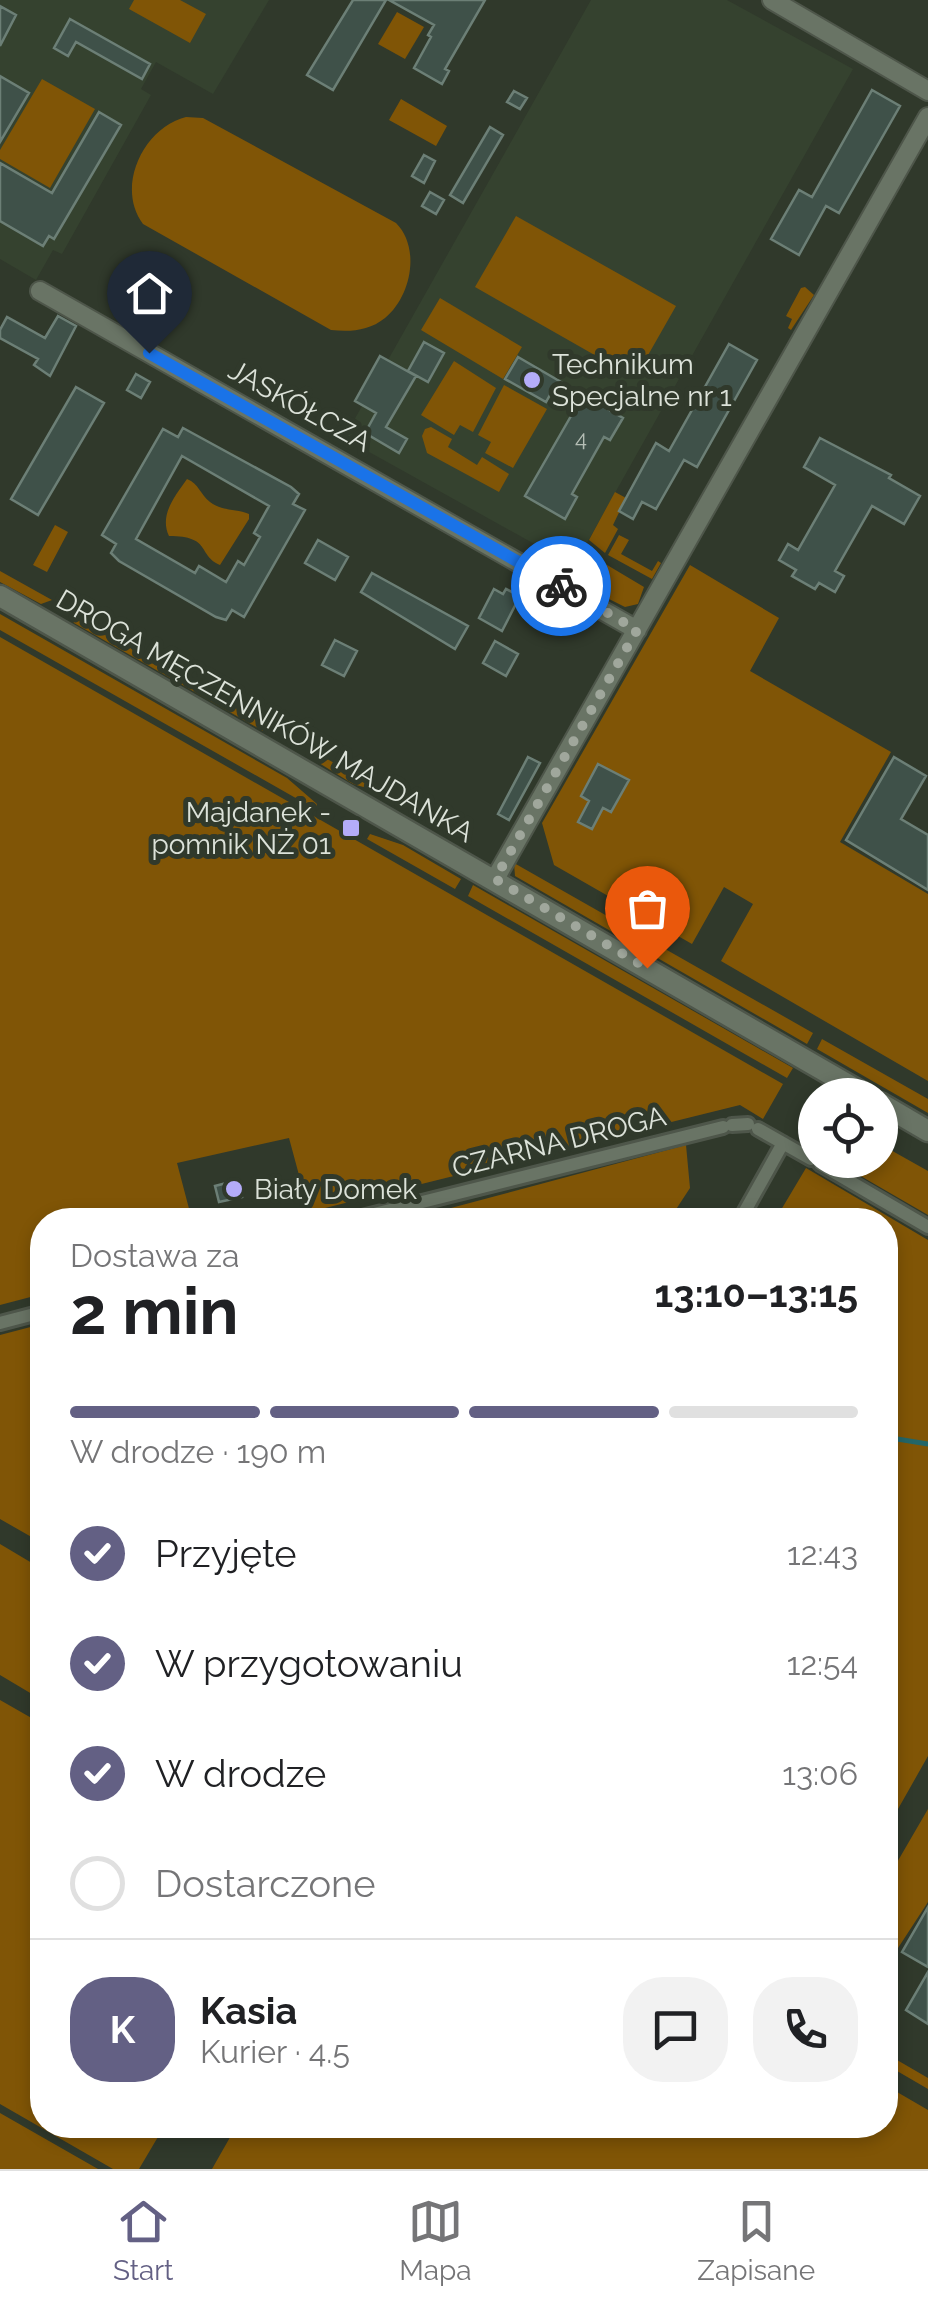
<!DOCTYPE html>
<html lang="pl">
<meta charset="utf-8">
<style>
body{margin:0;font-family:Raleway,sans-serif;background:#f2f2f2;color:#202124;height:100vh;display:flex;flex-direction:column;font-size:38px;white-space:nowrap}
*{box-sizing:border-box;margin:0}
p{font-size:32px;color:#757577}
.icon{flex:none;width:55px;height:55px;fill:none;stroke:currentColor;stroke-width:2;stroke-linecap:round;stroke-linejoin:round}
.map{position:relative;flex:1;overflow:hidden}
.sheet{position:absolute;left:30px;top:1208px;width:868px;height:930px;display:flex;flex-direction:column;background:#fff;border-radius:40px;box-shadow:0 5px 15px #0003}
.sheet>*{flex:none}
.controls{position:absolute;left:798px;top:1078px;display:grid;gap:20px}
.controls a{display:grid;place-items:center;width:100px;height:100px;border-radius:50%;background:#fff;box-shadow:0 5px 15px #0003;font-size:50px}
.pin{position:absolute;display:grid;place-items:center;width:85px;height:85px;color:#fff;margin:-102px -42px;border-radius:50% 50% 50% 0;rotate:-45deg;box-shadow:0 0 10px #0007}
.pin .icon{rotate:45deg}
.courier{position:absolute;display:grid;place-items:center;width:100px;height:100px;margin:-50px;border:8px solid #1a73e8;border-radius:50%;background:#fff;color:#222;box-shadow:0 2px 12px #0007}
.headline em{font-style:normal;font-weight:700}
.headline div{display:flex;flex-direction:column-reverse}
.headline{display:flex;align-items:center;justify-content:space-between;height:170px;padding:0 40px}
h1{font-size:65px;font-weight:700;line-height:75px}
.bar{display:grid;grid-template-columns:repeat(4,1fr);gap:15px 10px;align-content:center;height:120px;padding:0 40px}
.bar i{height:12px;border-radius:8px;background:#e0e0e0}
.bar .selected{background:#636084}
.bar p{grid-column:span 4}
.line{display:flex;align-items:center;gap:25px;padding:0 40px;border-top:2px solid #e0e0e0}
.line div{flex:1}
.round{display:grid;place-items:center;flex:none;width:105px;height:105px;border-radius:40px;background:#f2f2f2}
ol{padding:0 40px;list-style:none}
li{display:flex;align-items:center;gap:30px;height:110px}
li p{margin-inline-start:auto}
li .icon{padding:10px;border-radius:50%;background:#636084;color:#fff;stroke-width:4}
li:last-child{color:#757577}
li i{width:55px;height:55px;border:5px solid #e0e0e0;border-radius:50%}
.dock{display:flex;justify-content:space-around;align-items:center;height:140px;border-top:2px solid #e0e0e0;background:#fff;font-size:28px;color:#757577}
.dock a{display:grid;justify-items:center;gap:5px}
.dock .selected{color:#636084}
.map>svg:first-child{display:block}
.built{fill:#35422f}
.green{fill:#805506}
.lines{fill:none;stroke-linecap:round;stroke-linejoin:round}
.stream{stroke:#236668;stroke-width:5}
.building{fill:#3f5149;stroke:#6c7f76;stroke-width:2.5;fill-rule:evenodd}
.pedestrian-casing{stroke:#4e564a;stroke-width:18}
.minor-casing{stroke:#4e564a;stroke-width:22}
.tertiary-casing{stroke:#4e564a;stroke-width:25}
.pedestrian{stroke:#697465;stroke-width:12}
.minor{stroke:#697465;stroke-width:18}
.tertiary{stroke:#697465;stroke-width:20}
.done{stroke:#a0a79c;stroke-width:10;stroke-dasharray:0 18}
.route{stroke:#1a73e8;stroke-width:12}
.poi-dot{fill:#b4acf9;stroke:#30392b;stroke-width:4}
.labels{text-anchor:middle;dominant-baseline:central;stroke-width:10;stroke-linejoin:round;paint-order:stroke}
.number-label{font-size:22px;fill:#b5beb5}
.poi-label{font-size:28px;fill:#dce2d9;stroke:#30392b;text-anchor:start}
.street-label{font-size:28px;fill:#dce2d9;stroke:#30392b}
</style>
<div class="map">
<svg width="928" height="2169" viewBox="0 0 928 2169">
<rect width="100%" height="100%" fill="#30392b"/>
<path class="built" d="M0,0H269L213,94L156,62L141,89L151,95L62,254L53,250L36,280L0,259Z
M591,0H727L853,69L574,566L344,438Z"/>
<path class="green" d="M134,0H180L206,14L190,43L129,9Z
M397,12L424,27L405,59L378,44Z
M42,79L95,109L50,188L0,159V150Z
M401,99L447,126L436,146L389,120Z
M186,117L203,118L396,223C421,248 411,297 385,318C369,331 350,332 331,330L143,224C115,187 144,127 186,117Z
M516,216L676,306L635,378L475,287Z
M805,287L814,295L791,330L788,328L792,319L786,316L801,288Z
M440,298L522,347L503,379L421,330Z
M454,361L496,388L473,432L460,425L454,435L421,415Z
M504,385L547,409L513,468L485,453L491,442L478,435Z
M431,427L452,439L448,447L477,465L482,457L509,474L499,492L427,453L422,436L425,429Z
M187,479C199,484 200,494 210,502C223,512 236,508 249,514V519L220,565C197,555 212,536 169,536C159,515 175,496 187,479Z
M615,492L626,498L613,525L618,529L605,553L589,540Z
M55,525L68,532L47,572L33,565Z
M619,535L629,540L621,554L652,571L658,561L661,563L652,579L608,555Z
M592,556L644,587L638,604L625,607L609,599Z
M690,565L779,618L750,671L891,752L840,842L928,894V1081L721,961L753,904L724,887L692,944L554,865L542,823Z
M0,571L52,600L41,604L0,582Z
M68,610L125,643L144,661L168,668L267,724L263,731L74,623Z
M0,614L287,778L317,804L315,809L0,630Z
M0,637L783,1084L763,1119L740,1105L309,1212L289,1138L177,1163L192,1220H42V1294L0,1305Z
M320,755L391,795L353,784L319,763Z
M370,834L403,845L461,879L455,889L367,839Z
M514,863L813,1033L807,1044L515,876Z
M473,885L793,1068L787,1078L468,896Z
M822,1039L928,1099V1113L817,1049Z
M880,1144L928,1171V1215L833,1160H880Z
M686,1145L690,1188L669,1220H406Z
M806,1168L928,1240V1756L885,1832V1220H775Z
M42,1324V1543L0,1519V1335Z
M0,1544L42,1569V1700L0,1675Z
M0,1700L42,1724V2125H165L139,2169H113L0,2104Z
M928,1809V1902L898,1948L885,1940V1883Z
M885,2053L928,2078V2089L885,2064Z
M885,2085L928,2110V2169H212L237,2125H885Z
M0,2113L98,2169H0Z"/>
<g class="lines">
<path class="stream" d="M885,1437L928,1444"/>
</g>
<path class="building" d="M353,0H386L333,90L307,75Z
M389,0H485L445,69L449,71L442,84L414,68L431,37L428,35L434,25Z
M0,6L16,15L0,46Z
M70,19L150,64L142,79L76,42L68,56L54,48Z
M0,76L29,93L0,142Z
M872,90L900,106L839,213L826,206L799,255L771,239L799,190L812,197Z
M514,91L527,98L520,109L507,102Z
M99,112L121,125L54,239L49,236L43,246L0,221V163L52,193Z
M490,127L503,135L463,203L450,195Z
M424,155L435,161L424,183L412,176Z
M430,192L444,200L436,214L422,206Z
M58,316L76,326L50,376L34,365L38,359L0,338V330L7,317L45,338Z
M424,342L444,353L428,382L408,371Z
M729,344L757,360L697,467L684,460L656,509L642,502L633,519L619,511L656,443L669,451Z
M380,356L416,376L386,427L407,439L399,453L365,433L376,413L355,401Z
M518,357L623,418L610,440L604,437L572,494L577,497L565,519L525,496L575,409L550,395L546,402L505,379Z
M136,374L150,382L141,398L127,390Z
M76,387L104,403L38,515L11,499Z
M183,428L291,487L299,494L293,504L305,510L244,617L232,610L226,620L216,617L119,561L111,553L116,544L102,535L163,429L178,437ZM182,456L269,506L254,533L260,537L244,565L238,561L226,582L199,566L195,573L136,539Z
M820,438L891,475L889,478L920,496L904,524L872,506L835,571L844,576L835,592L819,583L815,589L792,576L796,570L779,560L788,544L798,550L835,485L804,467Z
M318,540L348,557L335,580L305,563Z
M372,573L468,626L455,649L361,592Z
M494,589L503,594L506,589L520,596L502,631L479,618Z
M335,640L357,651L344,676L322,665Z
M495,641L518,654L506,676L483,663Z
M528,757L540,763L509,820L498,814Z
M894,757L926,776L901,819L928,835V890L846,840Z
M598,764L629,780L611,812L603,808L592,829L578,822L589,801L581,796Z
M238,1180L242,1197L219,1202L215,1186Z
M928,1907V1967L902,1952Z
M928,1972V2024L906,2010Z"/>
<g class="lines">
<defs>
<path id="pedestrian" d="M732,1125L748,1124
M758,1129L811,1159
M820,1164L928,1227
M350,1220L723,1127
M740,1220L783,1143
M0,1323L42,1312"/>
<path id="minor" d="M772,0L928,91
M40,291L637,630
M495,879L928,117"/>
<path id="tertiary" d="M0,596L866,1095
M880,1103L928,1131"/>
</defs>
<use href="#pedestrian" class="pedestrian-casing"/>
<use href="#minor" class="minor-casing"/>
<use href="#tertiary" class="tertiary-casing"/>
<use href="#pedestrian" class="pedestrian"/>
<use href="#minor" class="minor"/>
<use href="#tertiary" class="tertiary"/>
</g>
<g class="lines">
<path class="done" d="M561,586L637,630L495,879L647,968"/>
<path class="route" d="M149,353L561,586"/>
</g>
<g class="poi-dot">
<circle cx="532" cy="380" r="10"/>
<rect x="341" y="818" width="20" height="20" rx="5"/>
<circle cx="234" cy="1189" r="10"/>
</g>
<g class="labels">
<g class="number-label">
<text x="581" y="438">4</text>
</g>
<g class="poi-label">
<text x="552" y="364">Technikum<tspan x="552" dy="32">Specjalne nr 1</tspan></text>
<text x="331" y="812" text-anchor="end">Majdanek -<tspan x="331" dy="32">pomnik NŻ 01</tspan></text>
<text x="254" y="1189">Biały Domek</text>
</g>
<g class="street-label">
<text transform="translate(300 406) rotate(29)">JASKÓŁCZA</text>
<text transform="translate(265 716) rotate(30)">DROGA MĘCZENNIKÓW MAJDANKA</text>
<text transform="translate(559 1142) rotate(-14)">CZARNA DROGA</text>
</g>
</g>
</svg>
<div class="controls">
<a><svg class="icon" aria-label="locate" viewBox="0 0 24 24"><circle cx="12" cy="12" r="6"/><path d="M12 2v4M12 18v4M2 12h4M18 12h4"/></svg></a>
</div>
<div class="pin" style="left:647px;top:968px;background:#ea580c"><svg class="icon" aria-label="bag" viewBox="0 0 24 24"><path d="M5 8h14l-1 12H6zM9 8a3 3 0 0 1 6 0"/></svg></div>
<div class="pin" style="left:149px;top:353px;background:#1f2937"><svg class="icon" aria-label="home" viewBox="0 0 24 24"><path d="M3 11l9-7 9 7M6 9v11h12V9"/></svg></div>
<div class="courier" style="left:561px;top:586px"><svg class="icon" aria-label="bike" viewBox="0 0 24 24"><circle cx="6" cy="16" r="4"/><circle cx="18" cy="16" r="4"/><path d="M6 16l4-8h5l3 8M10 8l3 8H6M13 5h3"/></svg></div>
<section class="sheet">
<div class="headline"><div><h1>2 min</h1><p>Dostawa za</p></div><em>13:10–13:15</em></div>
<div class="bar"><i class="selected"></i><i class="selected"></i><i class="selected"></i><i></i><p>W drodze · 190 m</p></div>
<ol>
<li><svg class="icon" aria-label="check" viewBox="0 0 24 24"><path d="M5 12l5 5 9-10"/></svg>Przyjęte<p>12:43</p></li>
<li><svg class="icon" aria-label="check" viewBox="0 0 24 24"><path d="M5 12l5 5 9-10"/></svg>W przygotowaniu<p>12:54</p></li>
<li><svg class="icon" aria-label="check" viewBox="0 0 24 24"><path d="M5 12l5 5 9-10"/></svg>W drodze<p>13:06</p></li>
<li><i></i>Dostarczone</li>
</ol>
<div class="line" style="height:180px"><b class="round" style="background:#636084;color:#fff">K</b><div><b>Kasia</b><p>Kurier · 4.5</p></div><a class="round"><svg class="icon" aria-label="chat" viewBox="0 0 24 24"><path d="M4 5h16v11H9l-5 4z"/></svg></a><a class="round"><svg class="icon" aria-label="phone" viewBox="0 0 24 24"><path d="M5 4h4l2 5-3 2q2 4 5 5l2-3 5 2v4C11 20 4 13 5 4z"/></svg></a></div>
</section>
</div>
<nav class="dock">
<a class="selected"><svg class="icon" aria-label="home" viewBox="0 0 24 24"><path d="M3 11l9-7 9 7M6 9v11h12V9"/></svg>Start</a>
<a><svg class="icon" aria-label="map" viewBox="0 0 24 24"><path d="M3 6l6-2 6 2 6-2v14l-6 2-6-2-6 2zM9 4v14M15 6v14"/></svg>Mapa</a>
<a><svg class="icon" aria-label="saved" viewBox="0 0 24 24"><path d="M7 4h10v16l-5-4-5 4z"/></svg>Zapisane</a>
</nav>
